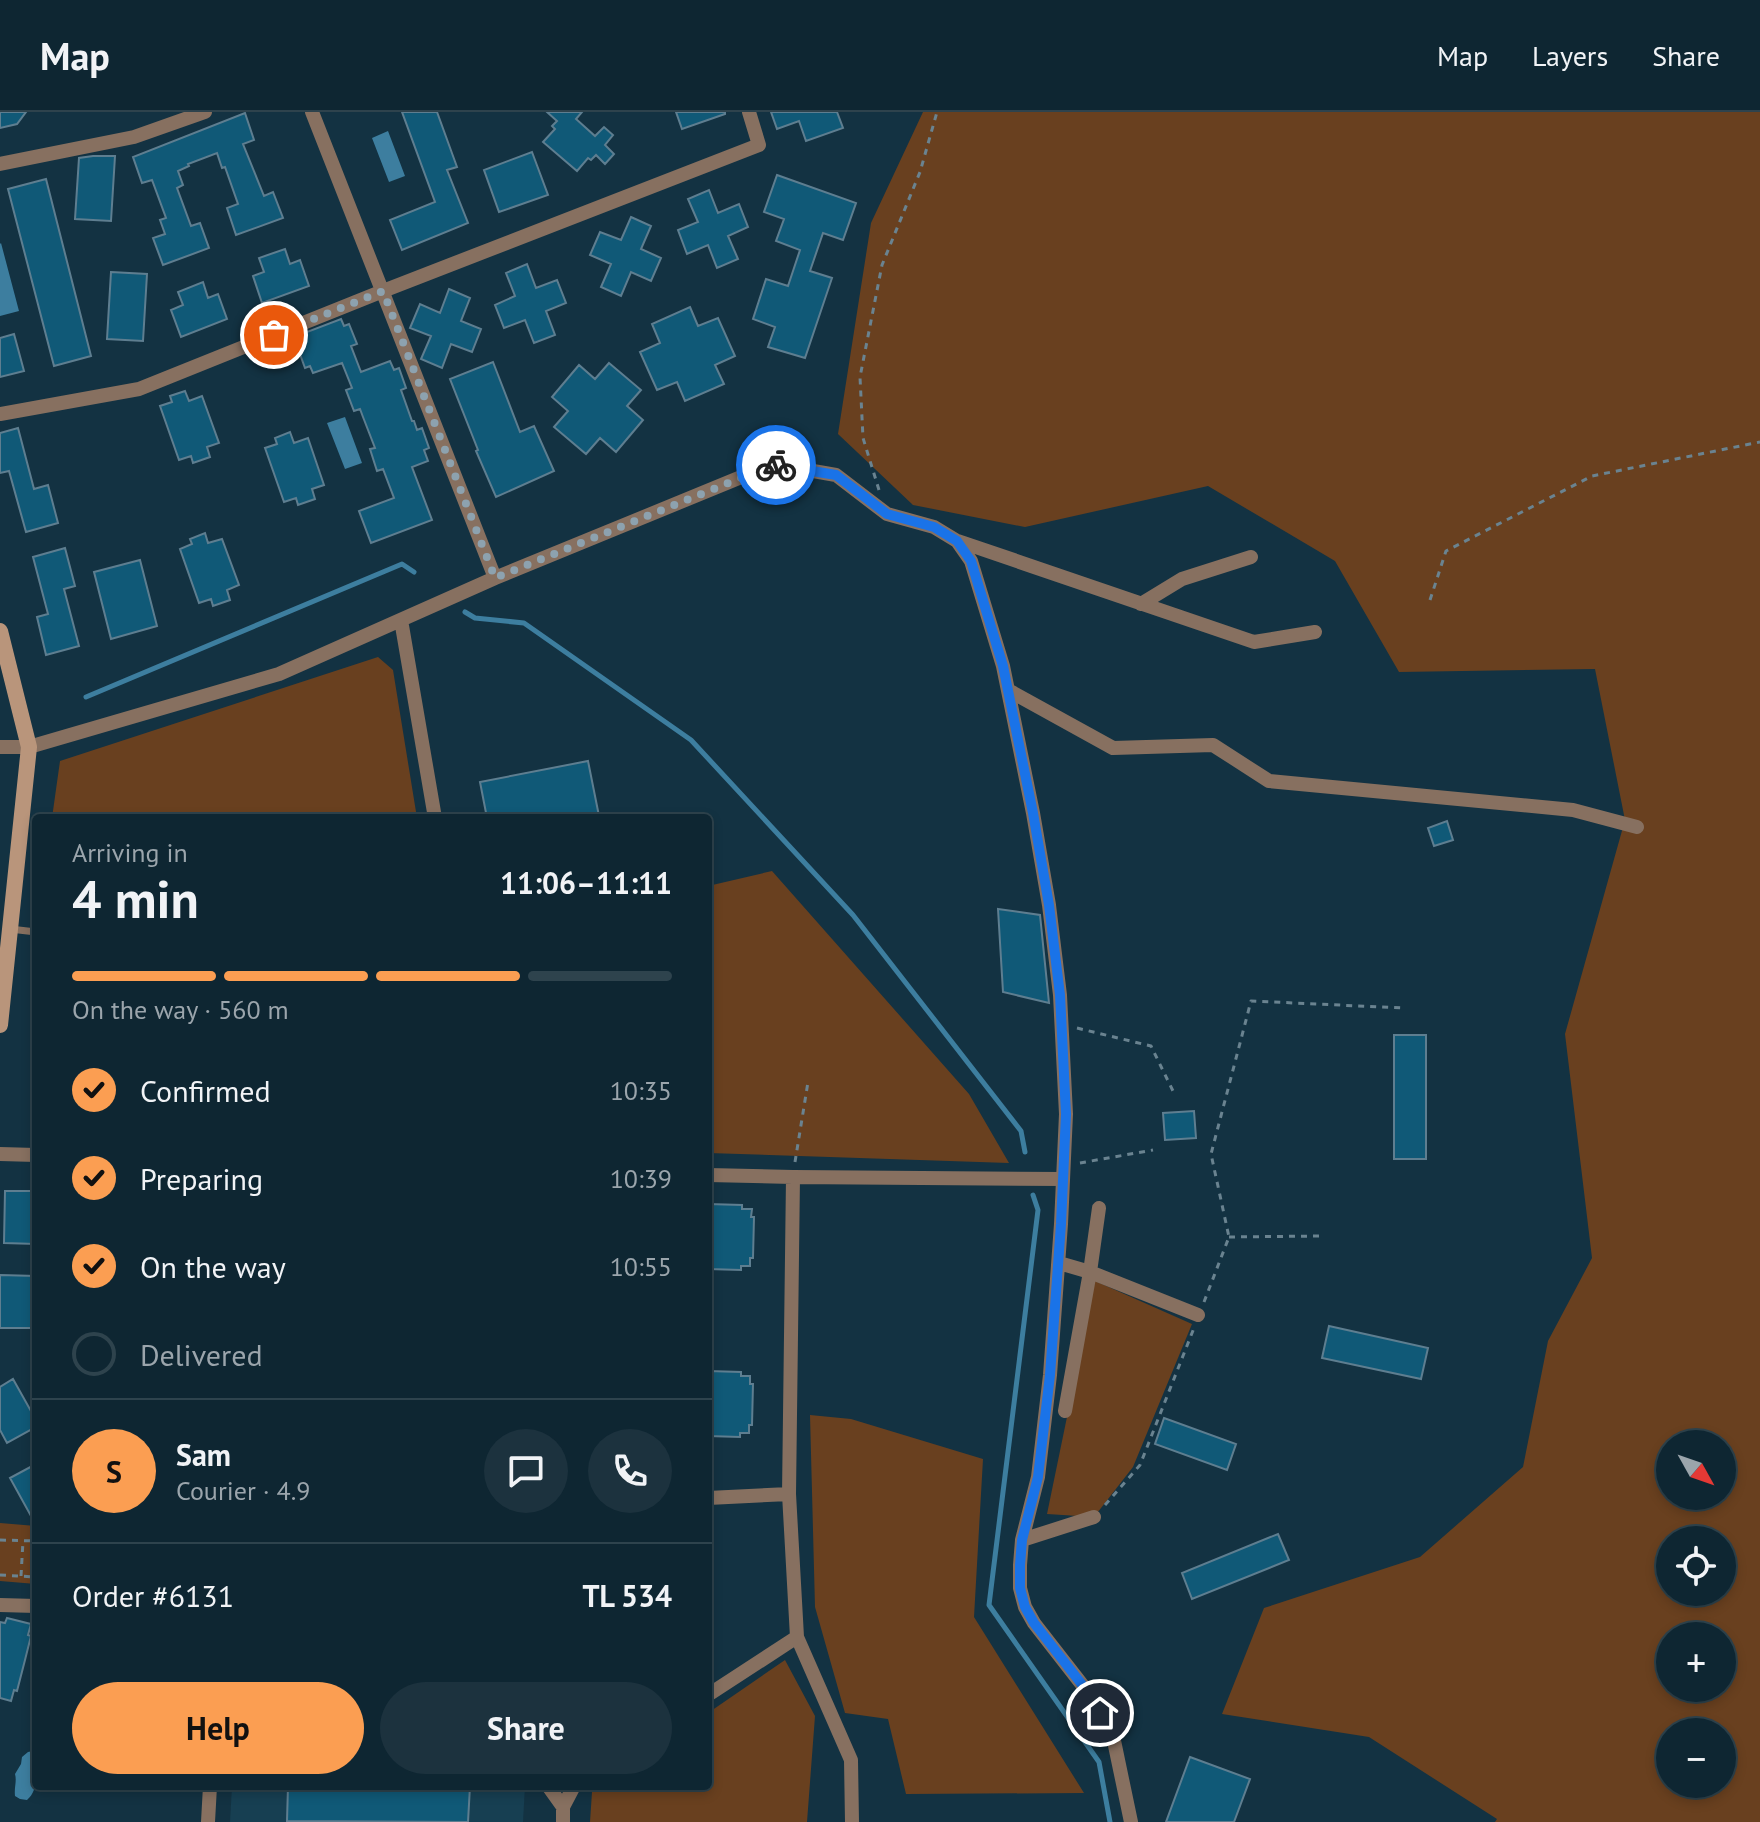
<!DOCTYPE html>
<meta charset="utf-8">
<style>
body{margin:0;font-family:"PT Sans",sans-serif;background:#1c323e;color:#f1f3f6;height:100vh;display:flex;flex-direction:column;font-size:30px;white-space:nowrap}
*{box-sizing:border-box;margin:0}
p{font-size:26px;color:#9ba5ac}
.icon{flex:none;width:44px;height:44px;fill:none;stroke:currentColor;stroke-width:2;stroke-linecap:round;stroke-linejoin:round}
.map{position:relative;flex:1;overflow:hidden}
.panel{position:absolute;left:32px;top:702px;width:680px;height:976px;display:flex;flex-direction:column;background:#0e2632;border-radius:8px;box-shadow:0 4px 12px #0003,0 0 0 2px #2e434d}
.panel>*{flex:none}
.needle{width:52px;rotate:130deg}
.controls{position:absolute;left:1656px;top:1318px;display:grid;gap:16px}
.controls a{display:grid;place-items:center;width:80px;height:80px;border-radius:50%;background:#0e2632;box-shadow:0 4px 12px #0003,0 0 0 2px #2e434d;font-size:40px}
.pin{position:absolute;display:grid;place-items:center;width:68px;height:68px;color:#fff;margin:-34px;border:4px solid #fff;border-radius:50%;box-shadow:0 2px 8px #0007}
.courier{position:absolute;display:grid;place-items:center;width:80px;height:80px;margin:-40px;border:6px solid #1a73e8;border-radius:50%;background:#fff;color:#222;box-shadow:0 2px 10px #0007}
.summary em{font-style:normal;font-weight:600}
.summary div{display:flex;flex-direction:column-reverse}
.summary{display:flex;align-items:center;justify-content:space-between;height:136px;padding:0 40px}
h1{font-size:52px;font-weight:600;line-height:60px}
.bar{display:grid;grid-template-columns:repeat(4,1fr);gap:12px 8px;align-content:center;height:96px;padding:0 40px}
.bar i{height:10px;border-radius:6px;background:#2e434d}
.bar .current{background:#fb9e52}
.bar p{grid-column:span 4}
.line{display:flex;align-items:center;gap:20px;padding:0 40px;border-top:2px solid #2e434d}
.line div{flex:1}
.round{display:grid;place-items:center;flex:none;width:84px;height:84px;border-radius:42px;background:#1c323e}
ol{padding:0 40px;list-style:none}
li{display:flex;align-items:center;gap:24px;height:88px}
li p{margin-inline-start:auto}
li .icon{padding:8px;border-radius:50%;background:#fb9e52;color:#111;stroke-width:4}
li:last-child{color:#9ba5ac}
li i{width:44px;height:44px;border:4px solid #2e434d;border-radius:50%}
.action{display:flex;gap:16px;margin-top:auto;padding:16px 40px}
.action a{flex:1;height:92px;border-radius:48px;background:#fb9e52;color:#111;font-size:32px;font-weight:600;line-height:92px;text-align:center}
.action a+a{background:#1c323e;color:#f1f3f6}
header{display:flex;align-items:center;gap:48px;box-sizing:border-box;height:112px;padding:0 40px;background:#0e2632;border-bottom:2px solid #2e434d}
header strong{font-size:38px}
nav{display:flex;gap:44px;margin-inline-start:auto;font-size:28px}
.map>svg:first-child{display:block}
.built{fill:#173f52}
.green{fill:#69401f;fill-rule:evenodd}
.water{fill:#3d7e9f}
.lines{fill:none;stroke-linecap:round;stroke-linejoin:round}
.stream{stroke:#3d7e9f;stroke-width:5}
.building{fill:#105977;stroke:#5e7e90;stroke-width:2}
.path{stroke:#6a8390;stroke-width:3;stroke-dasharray:6 6;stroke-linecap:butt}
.lane{stroke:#877060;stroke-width:7}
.street{stroke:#877060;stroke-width:14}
.secondary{stroke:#b9957b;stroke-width:16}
.done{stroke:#8da2af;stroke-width:8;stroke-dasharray:0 14.4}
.route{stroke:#1a73e8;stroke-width:10}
</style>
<header>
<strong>Map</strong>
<nav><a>Map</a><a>Layers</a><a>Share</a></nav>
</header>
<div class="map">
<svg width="1760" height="1710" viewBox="0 0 1760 1710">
<rect width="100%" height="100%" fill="#133242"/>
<path class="built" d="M232,1674H525L523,1710H230Z"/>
<path class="green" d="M923,0H1760V1710H1495L1497,1707L1369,1625L1222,1602L1264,1496L1420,1445L1523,1355L1548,1229L1592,1146L1565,922L1625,708L1595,557L1399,560L1335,449L1208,374L1025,415L913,393L838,322L871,111ZM1670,1332H1722V1384H1670ZM1670,1428H1722V1480H1670ZM1670,1524H1722V1576H1670ZM1670,1620H1722V1672H1670Z
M378,545L393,558L417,706H52L60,649Z
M772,759L969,982L1009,1051L708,1041V774Z
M1095,1169L1192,1212L1133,1355L1094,1405L1047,1402Z
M810,1303L851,1307L983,1347L974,1505L1084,1681L906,1682L888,1607L845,1601L815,1495Z
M0,1411L36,1414V1472L0,1469Z
M785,1548L815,1604L807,1710H590L592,1680L601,1674H708V1601Z"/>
<path class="water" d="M388,19L405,64L389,70L372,26Z
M1,131L19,199L0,204V132Z
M345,305L362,351L345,357L327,311Z
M33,1639L36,1641C36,1657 40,1677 27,1688L20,1687L15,1684C14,1676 17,1669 15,1662L21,1652L22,1645L28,1640Z"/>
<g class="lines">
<path class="stream" d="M465,500L475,506L524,511L691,628L853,803L1021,1019L1025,1040
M86,585L402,452L414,460
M1033,1083L1038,1098L989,1493L1099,1650L1110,1710"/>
</g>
<path class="building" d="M0,0H26L17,12L0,16Z
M402,0H437L457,55L447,58L468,111L402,138L390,108L435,90Z
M547,0H582L576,7L595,24L604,15L613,23L605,33L614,42L605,52L596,43L591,48L588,46L577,59L543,30L555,17L552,14L557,9Z
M676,0H725V2L682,17Z
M771,0H837L843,16L806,29L799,9L777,17Z
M245,1L254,28L243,32L264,84L273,80L283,106L236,123L227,96L238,92L225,55L222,56L217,41L188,52L189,54L178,59L183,73L177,76L191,114L200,111L209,136L163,153L153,126L165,122L160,108L166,106L152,68L142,71L133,45Z
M532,40L548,83L499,100L484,58Z
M93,44H115L111,109L75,107L79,46Z
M777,63L856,91L843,128L823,121L810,159L832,166L805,246L768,235L775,215L753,207L766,167L788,174L800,138L776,129L784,107L764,100Z
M46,67L91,244L54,254L8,77Z
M709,78L718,101L739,92L748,115L728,124L738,147L717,156L708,133L687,142L678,118L698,110L688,87Z
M631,105L651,114L641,137L661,146L651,169L631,160L621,184L601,175L611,152L590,143L600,120L621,128Z
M285,137L290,152L300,148L309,174L262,191L253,164L264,160L259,146Z
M527,152L536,176L557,168L566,191L546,199L555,223L534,231L525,208L504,216L495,193L515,184L506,161Z
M111,160L147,162L143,229L107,227Z
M203,170L208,186L218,182L227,207L181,225L171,198L183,193L178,180Z
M449,177L470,186L461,209L481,217L472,240L451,232L442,256L421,247L431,224L410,216L420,192L440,201Z
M690,195L698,214L718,206L735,244L715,253L724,272L685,289L677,270L657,278L640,240L660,231L652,212Z
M341,207L344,214L349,212L357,232L351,234L361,260L390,249L394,258L399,256L406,276L401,278L412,309H414L417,318L422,316L429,336L424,338L428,349L412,355L432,408L371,431L359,399L394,386L383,357L377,359L370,337L375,336L363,305L360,297L354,299L346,278L352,276L342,251L313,261L310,254L305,256L297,234L302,232L299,223Z
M14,222L24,259L0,265V226Z
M493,250L520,320L534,314L554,359L496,385L476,339L478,338L450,267Z
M609,251L641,278L627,294L643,308L616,340L600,326L586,342L554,315L568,299L552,285L579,253L595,267Z
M185,279L189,289L202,284L219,331L207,335L210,345L193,351L191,344L179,348L160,294L172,290L170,284Z
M18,316L34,377L48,373L58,411L26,420L9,359L0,361V321Z
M290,320L294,331L308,326L324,373L312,377L315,387L298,393L296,386L284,390L265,336L277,332L275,326Z
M205,421L208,431L222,427L239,473L227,478L230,488L213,494L211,487L199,491L180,437L192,432L190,427Z
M65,436L75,474L64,477L79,534L46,543L37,505L48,502L33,445Z
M140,448L157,514L111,527L94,460Z
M588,649L599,704L588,706H487L480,670Z
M1447,709L1453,728L1434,734L1428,716Z
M998,797L1040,803L1049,891L1003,880Z
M1394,923H1426V1047H1394Z
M1194,999L1196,1026L1165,1028L1163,1001Z
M5,1079H36V1132L4,1131Z
M708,1092L742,1093V1097H752L751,1105H754L753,1146H750V1154H741V1158L708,1157Z
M0,1163L36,1164V1216H0Z
M1329,1214L1428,1236L1421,1267L1322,1246Z
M708,1259L741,1260V1264H750V1272H753L752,1313H749V1321H740V1325L708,1324Z
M13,1267L36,1308V1315L7,1331L0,1318V1275Z
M1164,1306L1236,1332L1227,1358L1155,1332Z
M36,1352V1413L10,1366Z
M1278,1422L1289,1448L1192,1487L1182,1461Z
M7,1506L31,1512L28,1523L31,1524L25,1548L17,1579L14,1578L11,1589L0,1586V1510L5,1511Z
M1190,1645L1250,1667L1234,1710H1166Z
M288,1674H470L468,1710L287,1709Z"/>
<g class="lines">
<path class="path" d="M879,378L863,326L860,265L882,153L920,60L937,0
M1430,488L1446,439L1592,364L1760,330
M1077,916L1151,934L1173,979
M795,1050L808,970
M1080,1051L1153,1038
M1229,1125L1324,1124
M1204,1190L1229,1125L1211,1042L1251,889L1403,896
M1105,1393L1140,1353L1194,1216
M0,1428L36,1429
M0,1463L36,1465
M21,1464L23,1429"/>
<path class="lane" d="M10,817L36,820"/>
<path class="street" d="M312,0L495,466
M0,52L134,25L205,0
M0,302L139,277L383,179L759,33L749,0
M958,429L1254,530L1315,520
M1141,492L1182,467L1251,445
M401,508L435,706
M1008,578L1113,636L1213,633L1269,669L1573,698L1637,715
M0,635H29L279,562L495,466L773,352L836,363L887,402L934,415L957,429L971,449L1003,554L1033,701L1049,793L1060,883L1066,1002L1061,1112L1050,1263L1038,1365L1022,1428L1020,1453V1476L1025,1495L1034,1511L1087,1579L1113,1624L1131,1710
M0,1042L36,1043
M708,1063L793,1065L1063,1067
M793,1065L789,1382L797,1525
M1099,1096L1090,1160L1198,1203
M1059,1151L1090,1160L1065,1299
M708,1386L789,1382
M1022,1428L1094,1405
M0,1493L36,1494
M708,1583L797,1525L851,1648L852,1710
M548,1674L563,1695
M208,1710L210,1674
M563,1710V1695L574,1674"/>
<path class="secondary" d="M0,519L29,635L0,913"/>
</g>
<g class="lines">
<path class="done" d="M274,223L383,179L495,466L748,363L776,353"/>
<path class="route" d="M776,353L836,363L887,402L934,415L957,429L971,449L1003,554L1033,701L1049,793L1060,883L1066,1002L1061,1112L1050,1263L1038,1365L1022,1428L1020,1453V1476L1025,1495L1034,1511L1087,1579L1100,1601"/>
</g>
</svg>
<div class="controls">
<a><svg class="needle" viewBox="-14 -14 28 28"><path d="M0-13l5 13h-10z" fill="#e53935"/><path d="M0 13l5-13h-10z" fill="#9ba5ac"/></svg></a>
<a><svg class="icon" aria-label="locate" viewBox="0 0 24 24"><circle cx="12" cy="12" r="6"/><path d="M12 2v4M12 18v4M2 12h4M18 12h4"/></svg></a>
<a>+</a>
<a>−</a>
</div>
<div class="pin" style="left:274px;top:223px;background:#ea580c"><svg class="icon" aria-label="bag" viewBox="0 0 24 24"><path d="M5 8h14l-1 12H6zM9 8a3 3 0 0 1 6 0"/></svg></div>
<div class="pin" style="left:1100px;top:1601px;background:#1f2937"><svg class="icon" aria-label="home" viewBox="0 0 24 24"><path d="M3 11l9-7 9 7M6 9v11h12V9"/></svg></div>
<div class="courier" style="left:776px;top:353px"><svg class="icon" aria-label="bike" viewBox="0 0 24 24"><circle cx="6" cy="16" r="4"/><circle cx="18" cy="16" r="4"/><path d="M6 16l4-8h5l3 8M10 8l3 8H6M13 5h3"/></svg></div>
<section class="panel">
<div class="summary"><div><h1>4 min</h1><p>Arriving in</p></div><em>11:06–11:11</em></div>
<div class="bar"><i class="current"></i><i class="current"></i><i class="current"></i><i></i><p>On the way · 560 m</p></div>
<ol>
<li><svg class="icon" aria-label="check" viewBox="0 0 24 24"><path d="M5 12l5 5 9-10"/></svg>Confirmed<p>10:35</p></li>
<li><svg class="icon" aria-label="check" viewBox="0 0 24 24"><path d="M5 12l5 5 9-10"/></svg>Preparing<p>10:39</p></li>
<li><svg class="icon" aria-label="check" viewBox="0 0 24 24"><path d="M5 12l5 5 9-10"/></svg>On the way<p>10:55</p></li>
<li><i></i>Delivered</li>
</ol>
<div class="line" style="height:144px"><b class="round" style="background:#fb9e52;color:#111">S</b><div><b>Sam</b><p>Courier · 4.9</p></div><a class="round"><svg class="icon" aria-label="chat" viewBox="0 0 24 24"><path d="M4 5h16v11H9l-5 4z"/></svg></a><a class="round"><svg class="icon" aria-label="phone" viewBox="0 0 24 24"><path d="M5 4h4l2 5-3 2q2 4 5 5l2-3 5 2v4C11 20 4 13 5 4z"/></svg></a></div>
<div class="line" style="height:104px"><div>Order #6131</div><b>TL 534</b></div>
<div class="action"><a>Help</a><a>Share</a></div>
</section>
</div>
